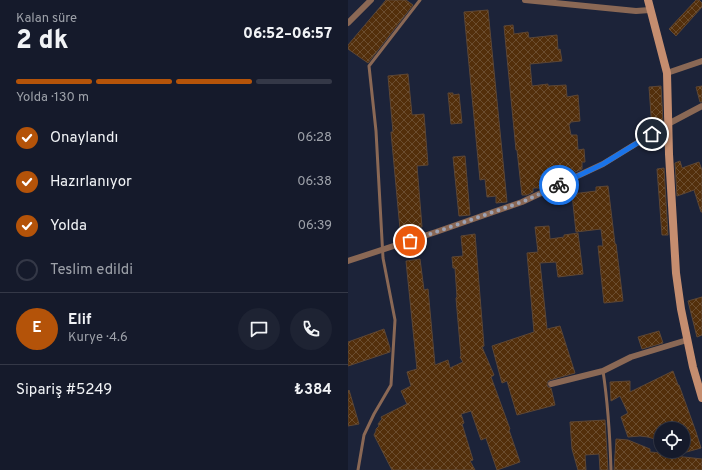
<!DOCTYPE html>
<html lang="tr">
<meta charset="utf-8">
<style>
body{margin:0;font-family:Overpass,sans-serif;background:#1e2333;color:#f1f3f6;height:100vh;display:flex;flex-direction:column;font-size:15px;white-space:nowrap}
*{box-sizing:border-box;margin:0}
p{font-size:13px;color:#9da1a9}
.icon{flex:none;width:22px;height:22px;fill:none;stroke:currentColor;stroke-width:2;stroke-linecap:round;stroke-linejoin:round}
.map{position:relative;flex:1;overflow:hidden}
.sheet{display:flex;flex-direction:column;background:#151a2b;width:348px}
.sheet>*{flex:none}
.controls{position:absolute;left:306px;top:422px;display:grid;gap:8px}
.controls a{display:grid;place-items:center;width:36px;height:36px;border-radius:50%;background:#151a2b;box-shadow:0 2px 10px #0003,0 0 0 1px #343847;font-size:20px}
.pin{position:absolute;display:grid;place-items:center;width:34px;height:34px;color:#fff;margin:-17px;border:2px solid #fff;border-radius:50%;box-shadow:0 1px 4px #0007}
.courier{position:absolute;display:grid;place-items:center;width:40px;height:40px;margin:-20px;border:3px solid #1a73e8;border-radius:50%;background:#fff;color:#222;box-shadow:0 1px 5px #0007}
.head em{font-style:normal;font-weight:800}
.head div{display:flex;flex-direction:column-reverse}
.head{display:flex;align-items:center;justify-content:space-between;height:68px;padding:0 16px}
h1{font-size:26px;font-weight:800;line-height:30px}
.bar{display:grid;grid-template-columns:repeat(4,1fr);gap:6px 4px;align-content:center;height:48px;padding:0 16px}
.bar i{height:5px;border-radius:3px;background:#343847}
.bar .selected{background:#b45309}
.bar p{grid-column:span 4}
.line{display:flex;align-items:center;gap:10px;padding:0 16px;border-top:1px solid #343847}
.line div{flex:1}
.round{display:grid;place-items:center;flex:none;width:42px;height:42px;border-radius:21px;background:#1e2333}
ol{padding:0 16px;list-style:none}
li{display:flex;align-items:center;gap:12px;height:44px}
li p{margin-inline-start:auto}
li .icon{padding:4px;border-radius:50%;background:#b45309;color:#fff;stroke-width:4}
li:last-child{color:#9da1a9}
li i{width:22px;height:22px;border:2px solid #343847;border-radius:50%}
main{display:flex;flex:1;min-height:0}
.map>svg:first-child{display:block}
.building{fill:url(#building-cross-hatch);stroke:#5d4634}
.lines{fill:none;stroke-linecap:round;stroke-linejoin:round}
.lane{stroke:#8a6855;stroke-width:3}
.street{stroke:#8a6855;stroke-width:6}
.secondary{stroke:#c58d6f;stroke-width:8}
.done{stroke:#9ca2b4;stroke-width:4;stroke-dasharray:0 7.2}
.route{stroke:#1a73e8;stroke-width:5}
</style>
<main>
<section class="sheet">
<div class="head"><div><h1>2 dk</h1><p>Kalan süre</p></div><em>06:52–06:57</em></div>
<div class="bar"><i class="selected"></i><i class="selected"></i><i class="selected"></i><i></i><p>Yolda · 130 m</p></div>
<ol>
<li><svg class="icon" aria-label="check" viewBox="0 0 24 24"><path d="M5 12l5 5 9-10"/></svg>Onaylandı<p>06:28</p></li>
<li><svg class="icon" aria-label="check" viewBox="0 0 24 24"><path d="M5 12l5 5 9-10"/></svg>Hazırlanıyor<p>06:38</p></li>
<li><svg class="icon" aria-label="check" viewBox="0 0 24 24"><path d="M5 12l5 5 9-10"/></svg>Yolda<p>06:39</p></li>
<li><i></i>Teslim edildi</li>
</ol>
<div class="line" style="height:72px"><b class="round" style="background:#b45309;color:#fff">E</b><div><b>Elif</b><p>Kurye · 4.6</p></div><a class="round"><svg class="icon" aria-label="chat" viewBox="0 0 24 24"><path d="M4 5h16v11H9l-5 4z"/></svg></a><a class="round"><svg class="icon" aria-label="phone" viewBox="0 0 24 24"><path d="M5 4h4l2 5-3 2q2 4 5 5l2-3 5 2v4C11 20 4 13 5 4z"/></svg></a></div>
<div class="line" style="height:52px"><div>Sipariş #5249</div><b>₺384</b></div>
</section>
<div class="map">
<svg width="354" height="470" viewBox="0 0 354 470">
<defs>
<pattern id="building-cross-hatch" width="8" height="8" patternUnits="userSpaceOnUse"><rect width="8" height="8" fill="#532f0b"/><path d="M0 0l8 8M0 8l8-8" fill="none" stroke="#6b4d2f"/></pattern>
</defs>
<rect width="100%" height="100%" fill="#1c2339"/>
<path class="building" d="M38,0H58L65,5L20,63L0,49V45Z
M348,0H351L354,3V7L328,36L321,29Z
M140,10L159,202L148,203V196L139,197L137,179L132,180L116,12Z
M165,25L166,34L180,32L181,38L209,35L210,50L212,49L214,61L182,64L184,86L200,84V86L218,85L219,97L230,95L232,121L223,122L221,125L223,135H229L230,150L236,149L237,162H234V169L194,188H185V192L179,195H174L169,150H168L156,26Z
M60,74L64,115L76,114L80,165L69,166L74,227L52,229L43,132H45L40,76Z
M313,86L315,122L304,128L301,87Z
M354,86V102H352L348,87Z
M100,93H105V95L111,94L114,123L103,124Z
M117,156L122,215L111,216L105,157Z
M332,161L334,168L351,162L354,170V212H353L346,190L329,196L327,163Z
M316,168L320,235H314L309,169Z
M260,186L267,244H268L275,301L256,303L250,246H255L253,229L228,232L224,194L248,191V187Z
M201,226L202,239L216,237V235L230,233L235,274L210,277L208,262L192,263L199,329L212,326L227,373L202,380L200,381L199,385L200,387L203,388L207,405L169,415L159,381L154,383L144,346L186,332L179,253L190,252L187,227Z
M127,234L136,346L134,347L146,375L143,377L162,429L161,430L172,462L149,470L138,438L133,440L123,411L113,414L116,423L114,424L125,460L122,461L127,470H44L26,435L28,431V429L31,426L30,424L34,419L33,417L59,404L53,391L63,386L59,372L69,369L58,261L72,259L76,290L80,289L87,365L100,360L102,368L115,362L112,357L113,356L108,298L109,297L107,268H105L104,257L115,256L113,236Z
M354,297V335L349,337L340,301Z
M36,329L42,348V352L0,366V342Z
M311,331L315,343L294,349L290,337Z
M325,371L330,385H331L348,432L353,448L335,453V429H313V441L300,437L292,436L280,437L273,417L280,413L272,396L263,401L262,382L282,381V392Z
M1,390L11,424L0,426V391Z
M257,420L260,470H252L251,454L237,455L238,470H230L224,449L222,422Z
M268,439L280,440L302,449V452L314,453L328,459L327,456L354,459V470H266Z"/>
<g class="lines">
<path class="lane" d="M255,371C260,404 262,437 263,470
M10,470L16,435L26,414L43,385L47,320L35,258L28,131L21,66L72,0"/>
<path class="street" d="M177,0L288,11L302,10
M0,23L23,0
M319,73L354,61
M0,261L88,232L174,202L255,164L320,124L354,106
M203,384L255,371L283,357L339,340"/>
<path class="secondary" d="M300,0L319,73L321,154L328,273L333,309L345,367L354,398"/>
</g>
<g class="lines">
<path class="done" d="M62,241L174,202L211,185"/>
<path class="route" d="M211,185L255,164L304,134"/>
</g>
</svg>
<div class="controls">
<a><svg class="icon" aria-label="locate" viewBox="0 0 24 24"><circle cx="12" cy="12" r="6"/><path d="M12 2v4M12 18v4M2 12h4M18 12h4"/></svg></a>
</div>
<div class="pin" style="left:62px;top:241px;background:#ea580c"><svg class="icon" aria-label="bag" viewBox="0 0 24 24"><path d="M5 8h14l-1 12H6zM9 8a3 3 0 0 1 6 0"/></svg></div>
<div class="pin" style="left:304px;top:134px;background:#1f2937"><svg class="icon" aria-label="home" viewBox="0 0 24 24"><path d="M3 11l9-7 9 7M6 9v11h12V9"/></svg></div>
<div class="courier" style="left:211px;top:185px"><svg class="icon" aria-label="bike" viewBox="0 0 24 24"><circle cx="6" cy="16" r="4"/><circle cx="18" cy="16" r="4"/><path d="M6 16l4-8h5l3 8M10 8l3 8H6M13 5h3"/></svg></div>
</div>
</main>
